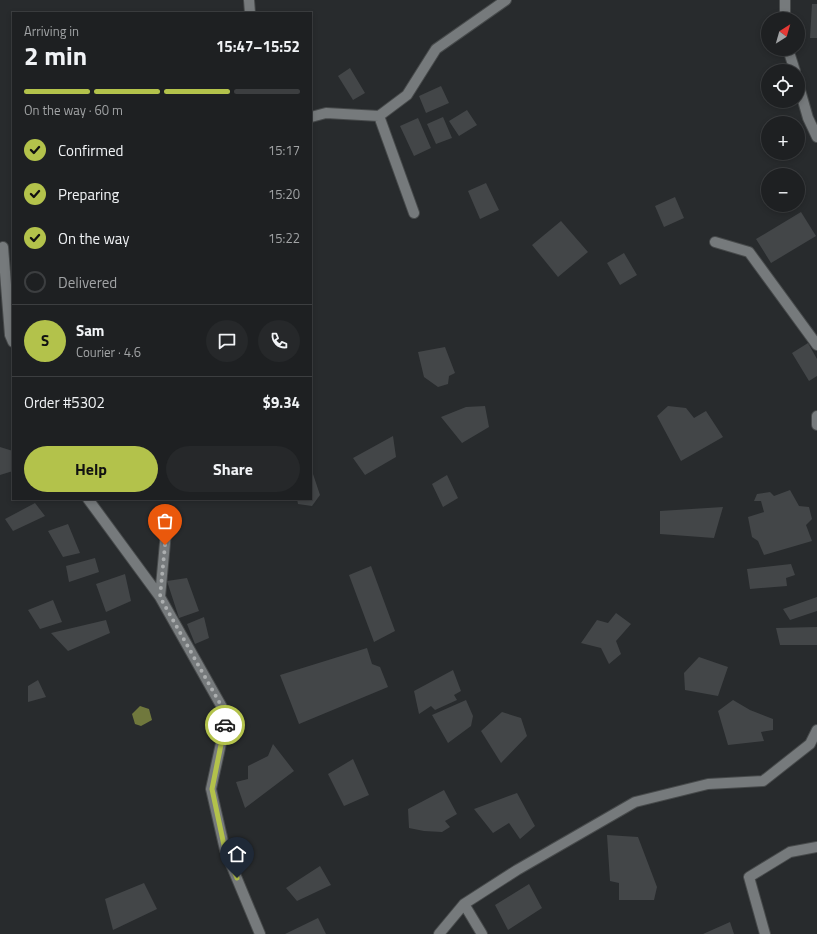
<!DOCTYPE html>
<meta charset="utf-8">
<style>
body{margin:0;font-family:"Titillium Web",sans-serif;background:#26282a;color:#f1f3f6;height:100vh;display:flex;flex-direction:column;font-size:15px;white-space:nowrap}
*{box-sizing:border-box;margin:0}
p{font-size:13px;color:#a1a3a5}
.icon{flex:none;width:22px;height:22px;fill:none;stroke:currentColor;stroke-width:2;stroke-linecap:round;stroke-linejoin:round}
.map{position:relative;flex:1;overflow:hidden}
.sheet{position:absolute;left:12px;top:12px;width:300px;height:488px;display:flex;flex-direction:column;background:#1e2022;border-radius:0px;box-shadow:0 2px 6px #0003,0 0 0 1px #3c3e40}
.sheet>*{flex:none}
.needle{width:26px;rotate:37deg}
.buttons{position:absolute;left:761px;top:12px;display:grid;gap:8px}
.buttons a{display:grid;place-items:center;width:44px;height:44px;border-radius:50%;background:#1e2022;box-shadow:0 2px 6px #0003,0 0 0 1px #3c3e40;font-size:20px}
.pin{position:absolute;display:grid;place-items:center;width:34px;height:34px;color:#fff;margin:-41px -17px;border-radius:50% 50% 50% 0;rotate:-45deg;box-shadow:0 0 4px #0007}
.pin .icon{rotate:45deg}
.courier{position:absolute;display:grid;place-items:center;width:40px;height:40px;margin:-20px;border:3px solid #b3c24b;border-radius:50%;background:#fff;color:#222;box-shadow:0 1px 5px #0007}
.headline em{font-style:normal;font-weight:700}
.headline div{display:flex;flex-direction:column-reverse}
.headline{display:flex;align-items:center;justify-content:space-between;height:68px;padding:0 12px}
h1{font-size:26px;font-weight:700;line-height:30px}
.bar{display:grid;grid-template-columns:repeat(4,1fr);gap:6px 4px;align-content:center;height:48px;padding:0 12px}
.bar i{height:5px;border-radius:3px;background:#3c3e40}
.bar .active{background:#b3c24b}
.bar p{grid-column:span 4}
.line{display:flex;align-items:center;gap:10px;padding:0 12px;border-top:1px solid #3c3e40}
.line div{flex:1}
.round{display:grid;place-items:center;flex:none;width:42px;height:42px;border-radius:21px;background:#26282a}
ol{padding:0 12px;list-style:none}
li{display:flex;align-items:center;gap:12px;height:44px}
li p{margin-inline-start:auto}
li .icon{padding:4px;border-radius:50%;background:#b3c24b;color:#111;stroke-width:4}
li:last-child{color:#a1a3a5}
li i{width:22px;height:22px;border:2px solid #3c3e40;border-radius:50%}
.action{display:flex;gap:8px;margin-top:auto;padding:8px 12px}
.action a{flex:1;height:46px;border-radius:24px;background:#b3c24b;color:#111;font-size:16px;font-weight:700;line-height:46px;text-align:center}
.action a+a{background:#26282a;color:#f1f3f6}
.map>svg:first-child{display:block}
.water{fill:#70783d}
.building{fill:#434648}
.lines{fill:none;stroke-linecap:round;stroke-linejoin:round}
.minor-casing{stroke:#474a4b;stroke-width:12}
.minor{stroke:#767a7c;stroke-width:10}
.done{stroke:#abaeaf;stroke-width:4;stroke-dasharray:0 7.2}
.route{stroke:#b3c24b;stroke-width:5}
</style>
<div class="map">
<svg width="817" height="934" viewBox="0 0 817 934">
<rect width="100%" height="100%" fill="#282b2d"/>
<path class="water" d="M140,706L149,709L152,720L141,726L135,724L132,714Z"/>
<path class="building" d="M812,4H817V38H810Z
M350,68L365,93L353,100L338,76Z
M441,86L449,103L426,113L419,96Z
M467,110L477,125L459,136L449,121Z
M443,117L452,138L436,144L427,124Z
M418,118L431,148L414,156L400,126Z
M486,183L499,210L480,219L468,191Z
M675,197L684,218L664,227L655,206Z
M801,212L816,236L771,263L756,239Z
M561,221L588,252L558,277L532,245Z
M624,253L637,275L620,285L607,263Z
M808,343L817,359V376L809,381L792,353Z
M445,347L455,373L449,376L448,384L438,387L424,377L418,352Z
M485,406L489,427L462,443L441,417L466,407Z
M668,406L686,408L694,418L706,411L723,437L681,461L657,416Z
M393,436L396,457L365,475L353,458Z
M0,447L13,451V471L0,475Z
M311,468L320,495L312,506L298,504L297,499H311Z
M447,475L458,498L443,507L432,484Z
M790,490L799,506L809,507L812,519L806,525L812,541L764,555L758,541L752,537L748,517L764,512L761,501H754L757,494L770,492L774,496Z
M35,503L45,516L13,531L5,519Z
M723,507L714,538L660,534V511Z
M68,524L80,553L63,557L48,531Z
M95,558L99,572L69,582L66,566Z
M791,564L795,575L786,578L787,586L750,589L747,569Z
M371,566L395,631L374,642L349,575Z
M125,574L131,601L106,612L96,584Z
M187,578L199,611L179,618L167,581Z
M817,597V611L790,620L783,609Z
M53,600L62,622L40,629L28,610Z
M616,613L631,624L616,641L621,654L609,664L601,648L581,643L597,620L608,623Z
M204,617L209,638L195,644L187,624Z
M106,620L110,633L68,651L51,633Z
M817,627V645H780L776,628Z
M367,648L372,664L380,667L388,687L299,724L280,675Z
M699,657L728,667L718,696L685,690L684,673Z
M453,670L461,691L454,695L457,700L435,710L431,706L419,714L414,691Z
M38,680L46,697L28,702V686Z
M466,700L473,716L471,726L448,743L432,715Z
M733,700L750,710L773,719V730L761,732L764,741L728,745L718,711Z
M502,712L521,718L527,736L501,763L481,731Z
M273,744L294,771L245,808L236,782L248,779V766L268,756Z
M353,759L369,795L344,806L328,774Z
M444,790L457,814L445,821L450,827L442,832L424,831L409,828L408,809Z
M517,793L535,826L520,839L509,823L493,833L474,809Z
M607,835L638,837L657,887L654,900H619V883L610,881Z
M320,866L331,885L297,901L286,888Z
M144,883L157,909L113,930L105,899Z
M529,884L542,908L508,930L495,905Z
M318,918L326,934H285Z
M730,922L734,934H703Z"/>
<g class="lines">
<defs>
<path id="minor" d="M249,0L250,13
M785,0V19
M788,49L795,71
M798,83L808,118L817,137
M379,116L414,213
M311,117L326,113L379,116L407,95L436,49L506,0
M715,242L749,252L817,345
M3,247L10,335L13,342
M817,416V425
M88,499L160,597
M166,532L160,597L227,716L211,789L225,850L260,934
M464,904L482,934
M439,934L464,904L517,870L635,802L708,784L763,781L810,744L817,730
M765,934L749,877L790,852L817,847"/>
</defs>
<use href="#minor" class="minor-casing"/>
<use href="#minor" class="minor"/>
</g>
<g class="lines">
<path class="done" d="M165,545L160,597L227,716L225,725"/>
<path class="route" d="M225,725L212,789L225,850L237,878"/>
</g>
</svg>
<div class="buttons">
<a><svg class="needle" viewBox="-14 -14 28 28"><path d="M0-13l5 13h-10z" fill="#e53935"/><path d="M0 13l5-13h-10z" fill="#a1a3a5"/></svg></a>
<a><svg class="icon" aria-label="locate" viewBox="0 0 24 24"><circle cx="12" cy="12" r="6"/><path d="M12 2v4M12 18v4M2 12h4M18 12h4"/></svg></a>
<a>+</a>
<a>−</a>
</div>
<div class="pin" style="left:165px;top:545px;background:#ea580c"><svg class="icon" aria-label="bag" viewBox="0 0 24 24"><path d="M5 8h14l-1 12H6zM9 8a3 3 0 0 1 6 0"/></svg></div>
<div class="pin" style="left:237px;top:878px;background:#1f2937"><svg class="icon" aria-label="home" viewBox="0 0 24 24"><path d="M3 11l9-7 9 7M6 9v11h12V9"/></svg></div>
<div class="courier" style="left:225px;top:725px"><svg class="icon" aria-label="car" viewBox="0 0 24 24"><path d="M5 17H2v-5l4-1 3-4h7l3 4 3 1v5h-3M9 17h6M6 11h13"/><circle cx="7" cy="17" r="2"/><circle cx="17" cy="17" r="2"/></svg></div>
<section class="sheet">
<div class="headline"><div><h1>2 min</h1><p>Arriving in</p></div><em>15:47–15:52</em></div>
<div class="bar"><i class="active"></i><i class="active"></i><i class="active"></i><i></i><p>On the way · 60 m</p></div>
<ol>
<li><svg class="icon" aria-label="check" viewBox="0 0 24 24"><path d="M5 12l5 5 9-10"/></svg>Confirmed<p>15:17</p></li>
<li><svg class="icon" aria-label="check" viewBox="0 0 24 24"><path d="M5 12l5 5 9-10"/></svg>Preparing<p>15:20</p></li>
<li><svg class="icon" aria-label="check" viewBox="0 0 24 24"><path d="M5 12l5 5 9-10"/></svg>On the way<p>15:22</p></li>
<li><i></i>Delivered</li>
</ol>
<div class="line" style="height:72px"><b class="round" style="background:#b3c24b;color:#111">S</b><div><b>Sam</b><p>Courier · 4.6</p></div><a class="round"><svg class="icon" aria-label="chat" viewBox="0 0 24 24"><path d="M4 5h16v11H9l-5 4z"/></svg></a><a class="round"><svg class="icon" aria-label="phone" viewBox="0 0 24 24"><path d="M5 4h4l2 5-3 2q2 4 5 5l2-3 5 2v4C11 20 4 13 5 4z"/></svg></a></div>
<div class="line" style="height:52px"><div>Order #5302</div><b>$9.34</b></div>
<div class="action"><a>Help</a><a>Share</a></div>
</section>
</div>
